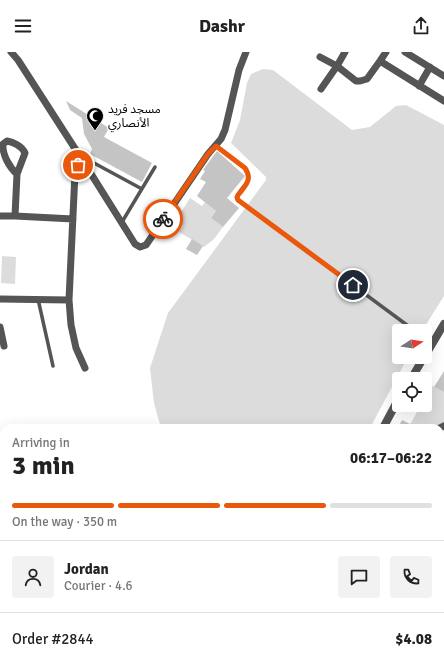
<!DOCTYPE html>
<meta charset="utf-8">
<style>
body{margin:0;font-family:Signika,"Noto Sans Arabic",sans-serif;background:#f2f2f2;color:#222;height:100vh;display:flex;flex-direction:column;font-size:15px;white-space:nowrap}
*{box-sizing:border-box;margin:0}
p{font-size:13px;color:#767676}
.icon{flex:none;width:22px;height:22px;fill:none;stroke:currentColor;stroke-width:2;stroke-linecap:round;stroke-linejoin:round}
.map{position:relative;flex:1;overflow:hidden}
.drawer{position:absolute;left:0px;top:372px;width:444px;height:248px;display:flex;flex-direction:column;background:#fff;border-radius:12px 12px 0 0;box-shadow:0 4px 16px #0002}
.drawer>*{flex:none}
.needle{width:26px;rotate:78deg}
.controls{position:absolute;left:392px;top:272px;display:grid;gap:8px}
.controls a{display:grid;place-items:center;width:40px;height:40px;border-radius:4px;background:#fff;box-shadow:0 4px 16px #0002;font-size:20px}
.pin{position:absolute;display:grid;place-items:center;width:34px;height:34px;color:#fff;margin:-17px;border:2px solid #fff;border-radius:50%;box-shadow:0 1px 4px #0007}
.courier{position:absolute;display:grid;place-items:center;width:40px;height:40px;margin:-20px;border:3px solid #ea580c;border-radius:50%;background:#fff;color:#222;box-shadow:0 1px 5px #0007}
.overview em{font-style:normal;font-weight:800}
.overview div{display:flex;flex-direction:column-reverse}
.overview{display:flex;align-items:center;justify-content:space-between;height:68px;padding:0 12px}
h1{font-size:26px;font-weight:800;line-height:30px}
.bar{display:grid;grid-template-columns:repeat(4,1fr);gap:6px 4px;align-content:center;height:48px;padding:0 12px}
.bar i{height:5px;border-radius:3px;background:#e0e0e0}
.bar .on{background:#ea580c}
.bar p{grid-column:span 4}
.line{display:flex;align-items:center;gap:10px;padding:0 12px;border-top:1px solid #e0e0e0}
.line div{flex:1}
.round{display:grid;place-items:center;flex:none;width:42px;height:42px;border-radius:4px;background:#f2f2f2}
header{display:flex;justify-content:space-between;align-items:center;height:52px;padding:0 12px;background:#fff;font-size:18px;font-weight:800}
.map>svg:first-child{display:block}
.green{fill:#dcdcdc}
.building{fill:#c4c4c4}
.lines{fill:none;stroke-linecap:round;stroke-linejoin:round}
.service{stroke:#555;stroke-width:3.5}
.minor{stroke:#555;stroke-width:7}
.tertiary{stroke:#555;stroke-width:8}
.secondary{stroke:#222;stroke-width:8}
.done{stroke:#595959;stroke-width:4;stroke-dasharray:0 7.2}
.route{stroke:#ea580c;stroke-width:5}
.labels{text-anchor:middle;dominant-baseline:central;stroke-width:3;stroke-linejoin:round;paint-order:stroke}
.poi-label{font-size:12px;fill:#000;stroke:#fff;text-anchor:start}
</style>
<header><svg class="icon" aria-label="menu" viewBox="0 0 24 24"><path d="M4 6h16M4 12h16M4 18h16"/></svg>Dashr<svg class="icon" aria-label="share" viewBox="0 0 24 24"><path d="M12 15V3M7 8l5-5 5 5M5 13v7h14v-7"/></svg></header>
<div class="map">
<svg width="444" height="620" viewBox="0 0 444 620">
<rect width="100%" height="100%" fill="#fff"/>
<path class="green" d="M263,17L273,18L352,78L370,75L396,54L406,53L444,73V244L422,279H399V305H408L370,376H161L154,351L150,316L168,261L266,128V125L231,91L240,68L247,31L251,22Z
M190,146L202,154L205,150L216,159L211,166L223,175L214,187L204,195L179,180L183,174L177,167Z
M2,204L16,205L15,232L1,231Z
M432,334L444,340V372L435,376H408L421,353H425V347Z
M56,616H76L77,620H57Z
M105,616H150L155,620H106Z
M166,616H249L247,620H171Z"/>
<path class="building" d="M66,49L109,76L104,85L152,111L142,130L90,102L92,97L84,82L82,66L70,58Z
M217,99L245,124L227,146L239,156L223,175L211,166L216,159L197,144L206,130L200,127L205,119L203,118Z
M192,187L203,194L197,203L186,197Z
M444,319V340L434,335Z
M402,368L410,372L408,376H398Z"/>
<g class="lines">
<path class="service" d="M216,94L245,116C256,132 238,134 237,147L238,148L415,279
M94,111L142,137
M122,170L155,115
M38,247L53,314
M425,287L432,292"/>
<path class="minor" d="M11,0L18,8L83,109L135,192L140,195L146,193L208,102L221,87L225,78L239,18L246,0
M405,0L444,24
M320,5L337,14L356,29H360L367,27L380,9L444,49
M380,9L386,0
M419,34L430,15
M321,37L337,14L345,0
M83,109L79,113L75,121L69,248L71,273L76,296L85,316
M0,164H15L73,167
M15,164L17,122L25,101C22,94 13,90 7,89L3,92C2,102 9,115 17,122
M0,247L69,248
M0,275L4,294
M440,376L444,374
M440,471L444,473
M441,501L444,503
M440,526L444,518
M0,527L1,525
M440,531L444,534
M440,566L444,568
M440,610L444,614
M0,619V620
M308,620L310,616"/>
<path class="tertiary" d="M425,304L444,272
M411,327L424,305
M383,376L399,346
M257,620L259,616
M441,620L444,618"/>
<path class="secondary" d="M0,452L4,467
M0,484L4,499
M34,616L35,620
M41,616L42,620"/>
</g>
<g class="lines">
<path class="done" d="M78,113L83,109L136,194L140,195L146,193L163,167"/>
<path class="route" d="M163,167L208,102L216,94L245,116C253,128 245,134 238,143L237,145L238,148L353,233"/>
</g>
<defs>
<symbol id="mosque-pin" viewBox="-11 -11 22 30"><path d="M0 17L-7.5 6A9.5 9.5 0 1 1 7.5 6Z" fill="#000" stroke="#fff"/><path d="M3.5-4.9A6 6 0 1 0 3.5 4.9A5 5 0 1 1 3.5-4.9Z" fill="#fff"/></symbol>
</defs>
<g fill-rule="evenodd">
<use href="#mosque-pin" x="85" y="54" width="20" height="27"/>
</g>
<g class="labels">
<g class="poi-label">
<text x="108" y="57">مسجد فريد<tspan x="108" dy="14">الأنصاري</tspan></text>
</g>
</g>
</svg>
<div class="controls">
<a><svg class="needle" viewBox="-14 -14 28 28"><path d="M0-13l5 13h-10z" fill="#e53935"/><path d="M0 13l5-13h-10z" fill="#767676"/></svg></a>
<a><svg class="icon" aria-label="locate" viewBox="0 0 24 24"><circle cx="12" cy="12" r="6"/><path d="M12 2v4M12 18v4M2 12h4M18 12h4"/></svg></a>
</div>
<div class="pin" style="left:78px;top:113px;background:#ea580c"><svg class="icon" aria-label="bag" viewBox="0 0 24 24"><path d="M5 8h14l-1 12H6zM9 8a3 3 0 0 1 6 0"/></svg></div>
<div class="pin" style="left:353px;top:233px;background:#1f2937"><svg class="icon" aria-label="home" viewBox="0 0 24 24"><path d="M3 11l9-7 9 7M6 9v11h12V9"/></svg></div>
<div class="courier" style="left:163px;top:167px"><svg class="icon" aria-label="bike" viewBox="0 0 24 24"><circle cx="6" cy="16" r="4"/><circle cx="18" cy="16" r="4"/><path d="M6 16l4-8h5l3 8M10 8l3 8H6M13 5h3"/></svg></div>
<section class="drawer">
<div class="overview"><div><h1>3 min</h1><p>Arriving in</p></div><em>06:17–06:22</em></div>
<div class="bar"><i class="on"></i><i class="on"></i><i class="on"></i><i></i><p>On the way · 350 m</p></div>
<div class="line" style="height:72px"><a class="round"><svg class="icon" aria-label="person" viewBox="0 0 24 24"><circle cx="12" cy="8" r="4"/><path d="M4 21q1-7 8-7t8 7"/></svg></a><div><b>Jordan</b><p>Courier · 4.6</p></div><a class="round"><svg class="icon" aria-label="chat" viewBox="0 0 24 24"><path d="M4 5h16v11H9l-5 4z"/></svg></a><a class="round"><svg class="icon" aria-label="phone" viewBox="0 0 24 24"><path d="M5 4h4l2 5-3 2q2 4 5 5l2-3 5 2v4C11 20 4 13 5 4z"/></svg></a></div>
<div class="line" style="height:52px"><div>Order #2844</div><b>$4.08</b></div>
</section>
</div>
